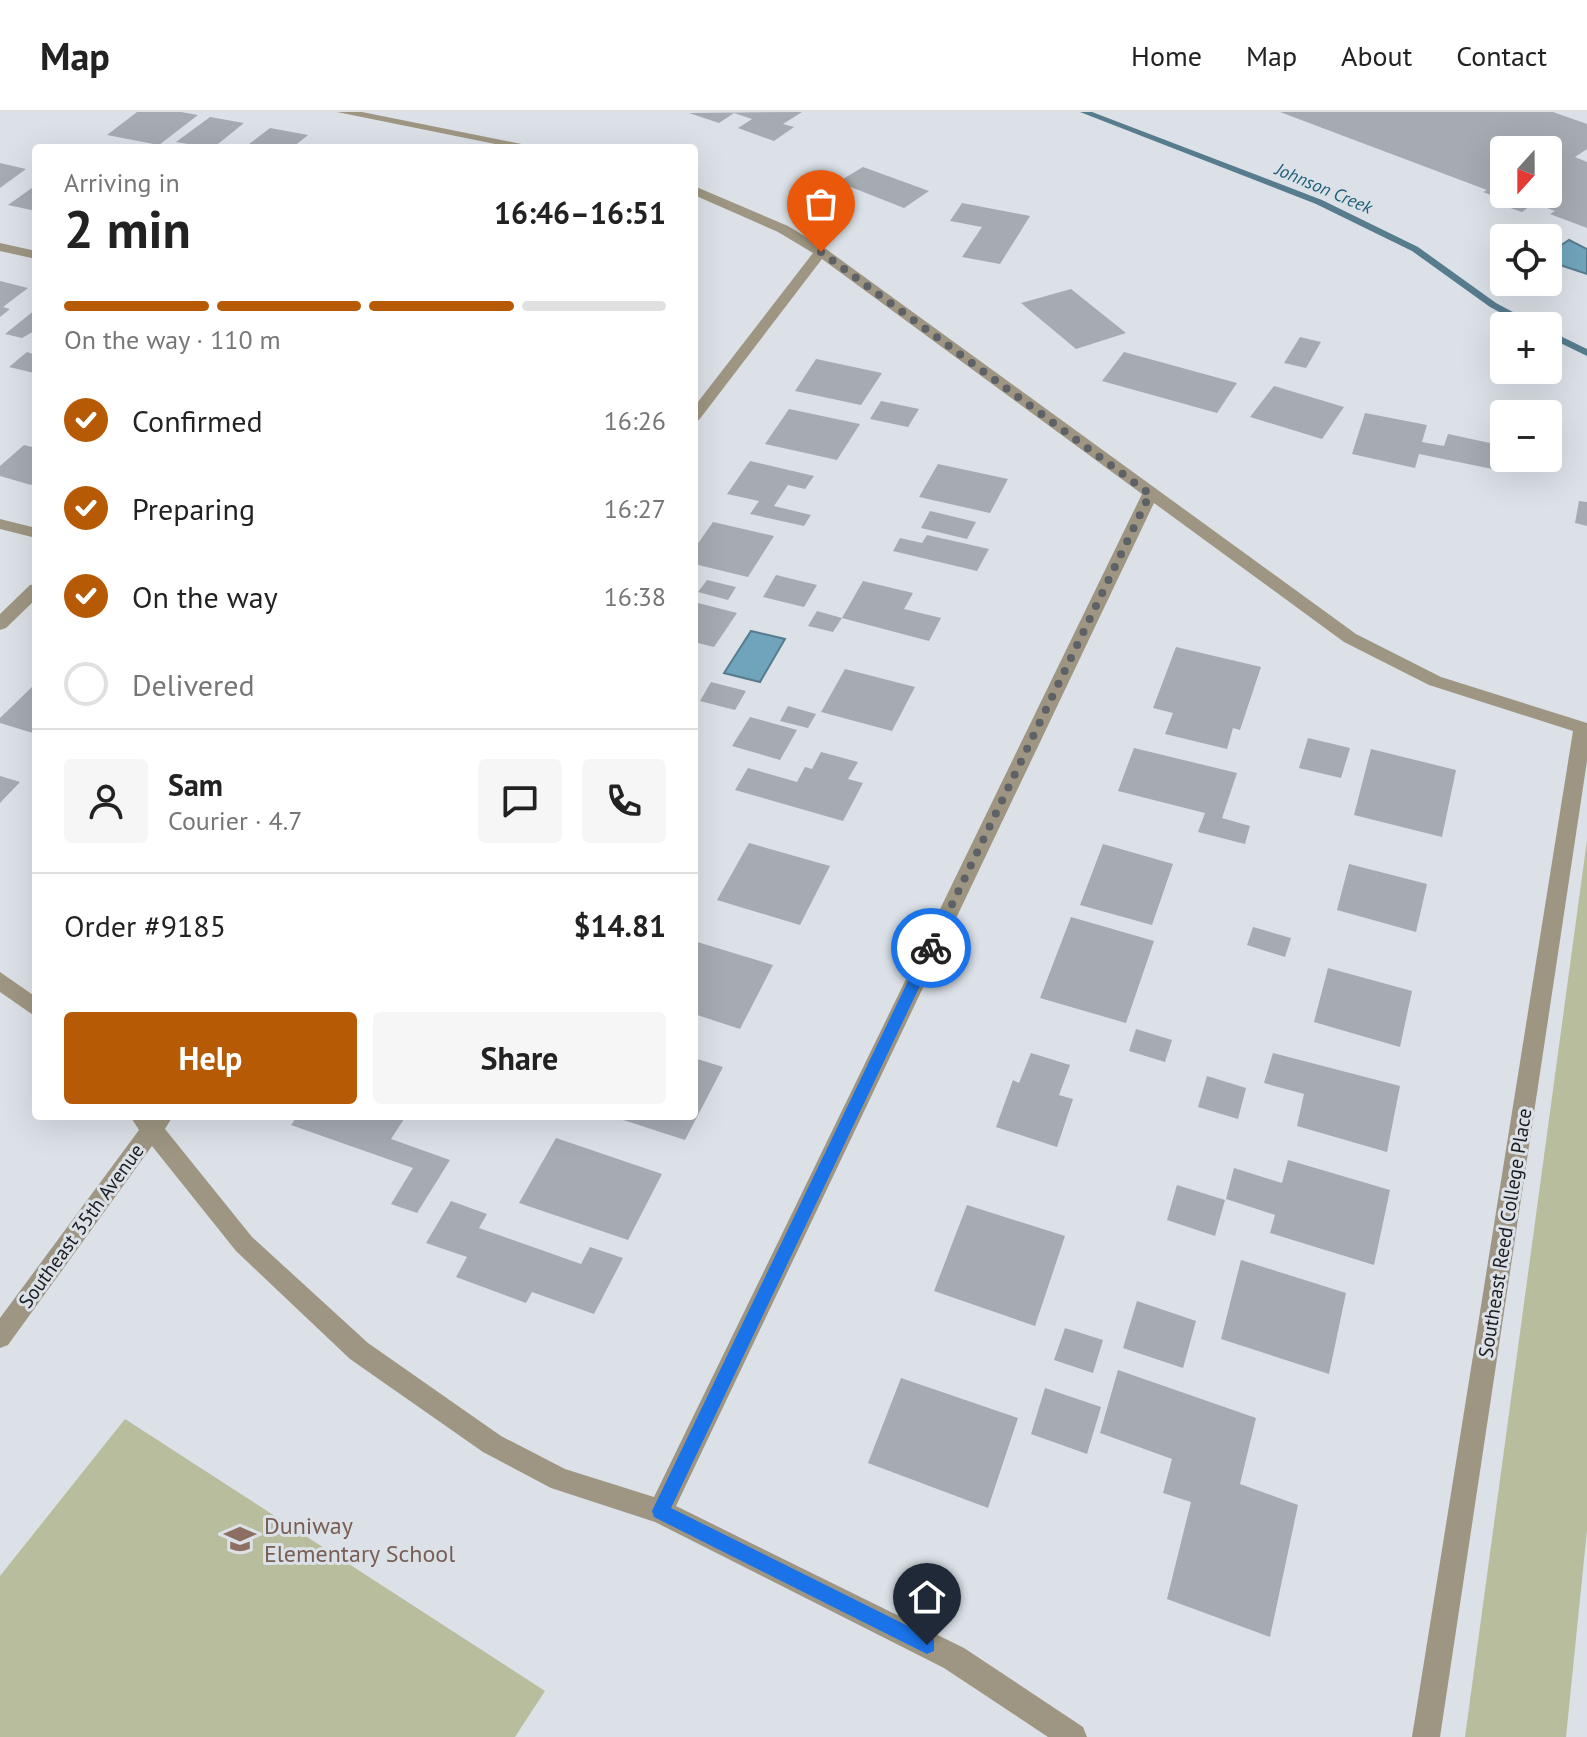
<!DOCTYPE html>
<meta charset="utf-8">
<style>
body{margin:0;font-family:"PT Sans",sans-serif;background:#f6f6f6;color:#222;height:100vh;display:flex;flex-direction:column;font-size:30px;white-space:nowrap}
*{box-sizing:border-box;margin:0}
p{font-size:26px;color:#767676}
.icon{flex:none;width:44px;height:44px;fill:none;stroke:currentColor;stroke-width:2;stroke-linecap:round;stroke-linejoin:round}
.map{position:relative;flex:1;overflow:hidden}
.details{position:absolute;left:32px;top:32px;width:666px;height:976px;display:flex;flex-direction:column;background:#fff;border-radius:8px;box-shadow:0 8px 32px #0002}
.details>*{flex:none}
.needle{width:52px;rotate:201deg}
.controls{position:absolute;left:1490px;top:24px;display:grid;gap:16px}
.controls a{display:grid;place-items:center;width:72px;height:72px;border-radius:8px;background:#fff;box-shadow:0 8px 32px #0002;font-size:40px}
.pin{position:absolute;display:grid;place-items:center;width:68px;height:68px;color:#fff;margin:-82px -34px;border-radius:50% 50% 50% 0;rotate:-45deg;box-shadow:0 0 8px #0007}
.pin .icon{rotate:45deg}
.courier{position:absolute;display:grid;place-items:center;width:80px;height:80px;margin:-40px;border:6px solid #1a73e8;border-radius:50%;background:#fff;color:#222;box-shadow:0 2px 10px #0007}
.summary em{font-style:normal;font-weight:700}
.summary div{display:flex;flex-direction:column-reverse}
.summary{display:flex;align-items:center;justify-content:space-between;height:136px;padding:0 32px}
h1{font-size:52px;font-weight:700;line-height:60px}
.bar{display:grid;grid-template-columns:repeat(4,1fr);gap:12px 8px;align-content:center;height:96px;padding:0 32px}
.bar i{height:10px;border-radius:6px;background:#e0e0e0}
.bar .current{background:#b75a05}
.bar p{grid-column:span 4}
.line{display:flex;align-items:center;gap:20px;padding:0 32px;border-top:2px solid #e0e0e0}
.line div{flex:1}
.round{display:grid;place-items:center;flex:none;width:84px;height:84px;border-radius:8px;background:#f6f6f6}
ol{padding:0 32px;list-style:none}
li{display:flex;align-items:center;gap:24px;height:88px}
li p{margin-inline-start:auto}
li .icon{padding:8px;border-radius:50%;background:#b75a05;color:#fff;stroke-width:4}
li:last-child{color:#767676}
li i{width:44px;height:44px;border:4px solid #e0e0e0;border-radius:50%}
.cta{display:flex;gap:16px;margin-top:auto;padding:16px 32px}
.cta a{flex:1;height:92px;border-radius:8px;background:#b75a05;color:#fff;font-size:32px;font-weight:700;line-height:92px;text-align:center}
.cta a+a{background:#f6f6f6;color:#222}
header{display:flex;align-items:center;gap:48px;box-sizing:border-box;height:112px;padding:0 40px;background:#fff;border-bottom:2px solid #e0e0e0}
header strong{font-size:38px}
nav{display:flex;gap:44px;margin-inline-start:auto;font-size:28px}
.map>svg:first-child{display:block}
.green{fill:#b8be9d}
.water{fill:#70a4bd;stroke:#567c8e;stroke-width:2}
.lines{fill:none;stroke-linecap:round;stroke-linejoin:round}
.stream{fill:#567c8e;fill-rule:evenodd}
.building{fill:#a5abb1;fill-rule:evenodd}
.street{fill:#9e9682;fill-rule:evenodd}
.route{fill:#1a73e8}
.done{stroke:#5e6266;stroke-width:8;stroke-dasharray:0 14.4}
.labels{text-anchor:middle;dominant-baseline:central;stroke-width:6;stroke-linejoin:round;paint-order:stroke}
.far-water-label{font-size:18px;font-style:italic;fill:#1e5e79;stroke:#dbe1e7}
.street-label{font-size:20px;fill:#1b1d20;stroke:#dbe1e7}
.near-education-label{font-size:24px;fill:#785e54;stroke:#dbe1e7;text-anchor:start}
</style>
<header>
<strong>Map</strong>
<nav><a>Home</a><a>Map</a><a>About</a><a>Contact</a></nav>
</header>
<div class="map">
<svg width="1587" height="1625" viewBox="0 0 1587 1625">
<rect width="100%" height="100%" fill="#dbe1e7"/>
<path class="green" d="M1587,728V1418L1566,1625H1465Z
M125,1307L545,1579L515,1625H0V1464Z"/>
<path class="water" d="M1569,128L1587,137V162L1548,149V142Z
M751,519L785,527L760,570L724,561Z"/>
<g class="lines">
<path class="stream" d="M1080,0H1092L1322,88L1418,135L1496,191L1539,214H1526L1490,195L1412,139L1316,92Z
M1548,218L1587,237V244L1548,225Z"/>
</g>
<path class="building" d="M137,0H181L198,3L159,33L107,23Z
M802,0L783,12L794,15L774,29L738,16L752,7L734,1L719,11L689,1Z
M1280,0H1553L1587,12V37L1575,45L1587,50V116L1550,102L1555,99L1534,91L1522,100L1499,92L1504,88L1483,80L1487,78ZM1504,38H1548V82H1504Z
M210,5L244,11L213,36L176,30Z
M270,16L308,23L292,36H244Z
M0,51L26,57L0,76Z
M863,55L929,79L904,96L838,70Z
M36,73V99L8,93Z
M962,91L1030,104L1000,152L962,145L982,115L950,109Z
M0,169L28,176L3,195L10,197L0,205Z
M1071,177L1126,221L1076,237L1021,191Z
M36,197V218L22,226L5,222Z
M1300,225L1321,230L1306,256L1284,251Z
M27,240L36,243L34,261L9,255Z
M1124,240L1237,271L1217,301L1102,269Z
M816,247L882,261L861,293L795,279Z
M1274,274L1344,295L1322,327L1250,305Z
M881,289L919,297L908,315L870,307Z
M789,297L860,312L837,348L765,332Z
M1365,301L1427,313L1422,330L1444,334L1448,322L1504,334L1502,359L1419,342L1415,356L1352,342Z
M24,333L36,336V368L31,373L0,364V354Z
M750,349L814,364L805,377L788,373L774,394L811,403L804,414L750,402L759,389L727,382Z
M938,352L1008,367L990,401L919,385Z
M1579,389L1587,390V414L1575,411Z
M930,399L976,410L967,427L921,416Z
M713,410L774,424L748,465L694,452V437Z
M927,423L989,437L977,459L893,439L900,426L922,431Z
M776,463L817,473L804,495L763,485Z
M707,468L736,475L728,488L698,480Z
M863,469L913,481L904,497L941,506L929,529L842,506L833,520L808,514L817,499L842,506Z
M694,490L737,501L714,535L694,530Z
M1176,535L1261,555L1240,618L1233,616L1227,637L1165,622L1173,601L1153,596Z
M845,557L915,575L892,619L821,600Z
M711,570L746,579L735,598L700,589Z
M34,573L36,622L0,611V606Z
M788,594L816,602L808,616L780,609Z
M750,605L797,618L780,648L732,634Z
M1308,626L1350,636L1341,666L1299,656Z
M1134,636L1237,661L1222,706L1250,714L1245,732L1198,720L1205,701L1118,679Z
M1371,637L1456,658L1442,725L1354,703Z
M821,640L858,650L848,667L863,671L843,709L735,678L748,656L797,670L805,655L812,657Z
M0,664L20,670L0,691Z
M749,731L830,754L800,813L717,788Z
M1103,732L1173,752L1152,813L1080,793Z
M1349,752L1427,772L1416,820L1337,798Z
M1071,805L1154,829L1126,911L1040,886Z
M1253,815L1291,826L1285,845L1247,833Z
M694,829L773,853L740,917L694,902Z
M1328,856L1412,879L1400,935L1314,910Z
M1136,917L1172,928L1165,950L1129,939Z
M1031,941L1070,953L1059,983L1073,987L1057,1035L996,1015L1013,968L1019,971Z
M1273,941L1400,974L1387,1040L1297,1014L1304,982L1264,971Z
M694,946L723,955L685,1028L614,1005L694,1004Z
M1207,964L1246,976L1238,1007L1198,995Z
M297,1004H406L391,1027L450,1048L417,1101L391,1092L413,1056L291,1013Z
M556,1026L662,1062L628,1128L519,1091Z
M1288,1048L1390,1078L1374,1153L1270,1121L1275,1103L1226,1087L1234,1056L1282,1071Z
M1177,1073L1225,1088L1215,1124L1167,1108Z
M451,1089L487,1102L479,1116L581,1152L590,1135L623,1146L594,1202L532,1180L526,1191L456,1165L467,1145L426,1131Z
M967,1093L1065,1124L1035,1214L934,1179Z
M1241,1148L1346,1181L1329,1262L1221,1227Z
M1137,1189L1196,1209L1183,1256L1123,1236Z
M1065,1216L1103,1228L1093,1261L1054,1248Z
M1118,1258L1256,1306L1240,1372L1298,1393L1270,1525L1167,1487L1191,1390L1163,1381L1172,1347L1100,1321Z
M901,1266L1018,1306L988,1396L868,1351Z
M1045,1276L1101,1295L1087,1342L1031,1322Z"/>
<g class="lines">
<path class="street" d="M337,0H362L541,36H515Z
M694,74L788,114L826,137L1356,522L1441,565L1587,611V649L1440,1625H1412L1573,619L1429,573L1344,530L1154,391L676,1394L964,1536L1083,1615L1087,1625H1048L944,1556L655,1410L551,1376L483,1340L350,1247L236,1139L152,1034L8,1233L0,1236V1206L139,1018L130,1004H173L165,1017L252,1125L368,1231L501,1324L565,1357L654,1385L1142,382L822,147L699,308L694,310V295L813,141L778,120L694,83Z
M0,131L36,139V147L0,139Z
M0,407L36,416V426L0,417Z
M36,472V487L6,516L0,518V502L30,473Z
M0,860L36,885V905L0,880Z"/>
</g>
<path class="route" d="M931,831L938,836L671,1396L934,1527V1539L927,1542L654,1405L652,1399L924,836Z"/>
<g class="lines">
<path class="done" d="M821,140L1150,382L931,836"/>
</g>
<defs>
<symbol id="school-bare" viewBox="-9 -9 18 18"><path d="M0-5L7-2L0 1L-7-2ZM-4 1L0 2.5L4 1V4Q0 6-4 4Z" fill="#8d6e63" stroke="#dbe1e7" stroke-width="2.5" paint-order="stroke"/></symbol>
</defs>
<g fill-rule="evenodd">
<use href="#school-bare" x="218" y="1405" width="44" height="44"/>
</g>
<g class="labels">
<g class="far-water-label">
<text transform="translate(1324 76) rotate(23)">Johnson Creek</text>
</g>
<g class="street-label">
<text transform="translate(81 1114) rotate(-54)">Southeast 35th Avenue</text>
<text transform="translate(1505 1121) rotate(-81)">Southeast Reed College Place</text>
</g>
<g class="near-education-label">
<text x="264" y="1413">Duniway<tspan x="264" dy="28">Elementary School</tspan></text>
</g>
</g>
</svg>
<div class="controls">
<a><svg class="needle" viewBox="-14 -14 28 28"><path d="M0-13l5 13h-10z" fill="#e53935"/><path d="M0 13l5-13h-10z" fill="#767676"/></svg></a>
<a><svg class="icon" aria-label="locate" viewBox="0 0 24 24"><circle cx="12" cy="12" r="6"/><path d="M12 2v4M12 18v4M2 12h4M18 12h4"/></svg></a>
<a>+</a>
<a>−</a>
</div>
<div class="pin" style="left:821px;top:140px;background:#ea580c"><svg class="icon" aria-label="bag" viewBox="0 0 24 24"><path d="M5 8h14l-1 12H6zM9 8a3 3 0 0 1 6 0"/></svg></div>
<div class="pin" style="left:927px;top:1533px;background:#1f2937"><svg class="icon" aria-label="home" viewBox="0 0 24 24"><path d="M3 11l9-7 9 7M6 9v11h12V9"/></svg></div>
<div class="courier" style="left:931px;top:836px"><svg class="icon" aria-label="bike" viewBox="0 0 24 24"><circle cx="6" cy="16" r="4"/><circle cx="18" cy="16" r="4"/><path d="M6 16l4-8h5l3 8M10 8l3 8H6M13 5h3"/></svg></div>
<section class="details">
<div class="summary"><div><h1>2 min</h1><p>Arriving in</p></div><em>16:46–16:51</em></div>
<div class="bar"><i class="current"></i><i class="current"></i><i class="current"></i><i></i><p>On the way · 110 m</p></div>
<ol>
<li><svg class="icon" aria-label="check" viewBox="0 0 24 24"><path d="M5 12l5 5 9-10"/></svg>Confirmed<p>16:26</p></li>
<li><svg class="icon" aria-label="check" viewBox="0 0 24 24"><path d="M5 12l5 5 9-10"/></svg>Preparing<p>16:27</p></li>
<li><svg class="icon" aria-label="check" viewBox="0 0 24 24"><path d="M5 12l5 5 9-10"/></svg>On the way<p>16:38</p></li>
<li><i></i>Delivered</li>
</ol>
<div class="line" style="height:144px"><a class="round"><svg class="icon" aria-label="person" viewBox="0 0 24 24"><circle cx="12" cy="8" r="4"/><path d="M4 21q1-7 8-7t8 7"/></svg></a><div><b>Sam</b><p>Courier · 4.7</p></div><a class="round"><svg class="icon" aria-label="chat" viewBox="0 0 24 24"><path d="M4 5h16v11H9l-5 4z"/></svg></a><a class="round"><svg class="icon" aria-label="phone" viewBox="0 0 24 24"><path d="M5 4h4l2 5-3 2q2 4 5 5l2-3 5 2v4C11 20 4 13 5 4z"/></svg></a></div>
<div class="line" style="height:104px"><div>Order #9185</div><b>$14.81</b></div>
<div class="cta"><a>Help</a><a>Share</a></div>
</section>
</div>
